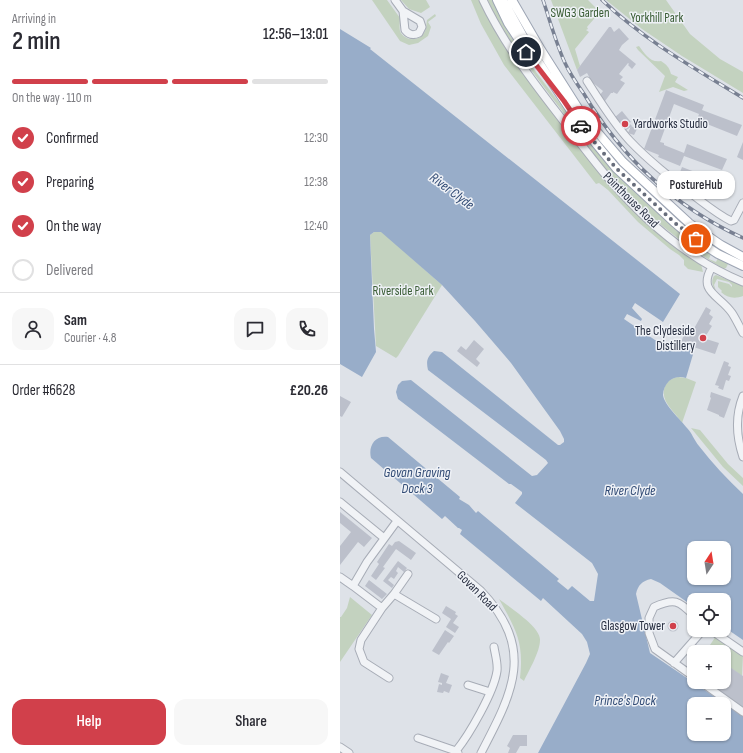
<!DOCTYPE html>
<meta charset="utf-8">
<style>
body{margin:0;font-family:"Sofia Sans Condensed",sans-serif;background:#f7f7f7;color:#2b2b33;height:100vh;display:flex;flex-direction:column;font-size:15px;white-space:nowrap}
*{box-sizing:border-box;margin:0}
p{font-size:13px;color:#7c7c81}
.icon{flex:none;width:22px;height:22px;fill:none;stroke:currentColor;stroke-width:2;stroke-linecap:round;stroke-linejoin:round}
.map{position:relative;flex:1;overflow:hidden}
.panel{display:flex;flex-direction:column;background:#fff;width:340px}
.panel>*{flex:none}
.needle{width:26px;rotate:12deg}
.controls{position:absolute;left:347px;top:541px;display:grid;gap:8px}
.controls a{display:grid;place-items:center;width:44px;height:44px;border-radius:8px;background:#fff;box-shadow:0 1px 3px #0004;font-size:20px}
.pin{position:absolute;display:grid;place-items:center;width:34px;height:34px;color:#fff;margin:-17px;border:2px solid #fff;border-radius:50%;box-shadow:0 1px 4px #0007}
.courier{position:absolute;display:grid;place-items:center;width:40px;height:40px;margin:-20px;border:3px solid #d1404b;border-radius:50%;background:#fff;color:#222;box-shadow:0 1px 5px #0007}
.bubble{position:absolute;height:28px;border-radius:12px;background:#fff;box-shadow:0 1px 3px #0004;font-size:13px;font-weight:600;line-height:28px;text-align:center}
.summary em{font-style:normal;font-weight:600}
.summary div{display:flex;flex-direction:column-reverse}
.summary{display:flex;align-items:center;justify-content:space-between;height:68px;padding:0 12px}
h1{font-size:26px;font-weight:600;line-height:30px}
.bar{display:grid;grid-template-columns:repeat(4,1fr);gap:6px 4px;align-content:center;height:48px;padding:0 12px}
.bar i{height:5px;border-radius:3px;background:#e1e1e2}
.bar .current{background:#d1404b}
.bar p{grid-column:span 4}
.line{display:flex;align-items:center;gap:10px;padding:0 12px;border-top:1px solid #e1e1e2}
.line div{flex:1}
.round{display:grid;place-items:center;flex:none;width:42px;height:42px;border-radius:12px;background:#f7f7f7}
ol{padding:0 12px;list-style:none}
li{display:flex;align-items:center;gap:12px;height:44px}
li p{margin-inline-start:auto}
li .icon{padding:4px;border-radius:50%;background:#d1404b;color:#fff;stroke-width:4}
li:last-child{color:#7c7c81}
li i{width:22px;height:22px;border:2px solid #e1e1e2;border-radius:50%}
.button{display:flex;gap:8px;margin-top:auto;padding:8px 12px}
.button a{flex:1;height:46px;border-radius:12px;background:#d1404b;color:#fff;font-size:16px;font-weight:600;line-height:46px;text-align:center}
.button a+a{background:#f7f7f7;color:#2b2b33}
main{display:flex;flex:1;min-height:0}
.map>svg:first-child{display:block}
.green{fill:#c3d2bf}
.water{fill:#98adc9;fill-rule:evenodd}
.building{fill:#bcc0cb}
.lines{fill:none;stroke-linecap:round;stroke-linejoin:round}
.minor-casing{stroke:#a7acb6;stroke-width:9}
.major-casing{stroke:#9da5b4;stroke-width:10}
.minor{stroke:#f1f3f6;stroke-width:7}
.major{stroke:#fff;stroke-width:8}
.rail-casing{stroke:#788092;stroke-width:3.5}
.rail{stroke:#eef1f6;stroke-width:2;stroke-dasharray:6;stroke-linecap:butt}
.done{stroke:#676d7b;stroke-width:4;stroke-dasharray:0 7.2}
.route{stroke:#d1404b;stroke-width:5}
.poi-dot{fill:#d1404b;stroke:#eef1f6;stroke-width:1.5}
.labels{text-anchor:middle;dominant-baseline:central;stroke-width:3;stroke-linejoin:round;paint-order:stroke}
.park-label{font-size:13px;fill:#395c34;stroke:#eef1f6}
.poi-label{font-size:13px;fill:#272e40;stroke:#eef1f6;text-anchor:end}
.street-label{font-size:13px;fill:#272e40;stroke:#eef1f6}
.water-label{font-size:14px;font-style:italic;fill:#304a74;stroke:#eef1f6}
</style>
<main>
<section class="panel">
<div class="summary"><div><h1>2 min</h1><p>Arriving in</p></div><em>12:56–13:01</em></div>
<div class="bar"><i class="current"></i><i class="current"></i><i class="current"></i><i></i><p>On the way · 110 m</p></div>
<ol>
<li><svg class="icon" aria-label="check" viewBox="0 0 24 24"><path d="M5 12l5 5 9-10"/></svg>Confirmed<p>12:30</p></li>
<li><svg class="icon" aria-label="check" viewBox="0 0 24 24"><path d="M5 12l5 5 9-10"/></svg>Preparing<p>12:38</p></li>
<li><svg class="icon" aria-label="check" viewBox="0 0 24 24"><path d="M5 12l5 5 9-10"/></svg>On the way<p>12:40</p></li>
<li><i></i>Delivered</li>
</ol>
<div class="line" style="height:72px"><a class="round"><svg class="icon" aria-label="person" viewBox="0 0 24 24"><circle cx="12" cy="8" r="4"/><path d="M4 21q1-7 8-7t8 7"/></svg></a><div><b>Sam</b><p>Courier · 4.8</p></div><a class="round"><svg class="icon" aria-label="chat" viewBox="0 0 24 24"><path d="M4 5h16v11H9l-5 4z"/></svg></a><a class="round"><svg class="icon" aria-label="phone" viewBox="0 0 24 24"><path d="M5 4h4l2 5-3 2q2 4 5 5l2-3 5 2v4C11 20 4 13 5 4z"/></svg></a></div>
<div class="line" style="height:52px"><div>Order #6628</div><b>£20.26</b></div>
<div class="button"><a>Help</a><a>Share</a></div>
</section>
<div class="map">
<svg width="403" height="753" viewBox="0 0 403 753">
<rect width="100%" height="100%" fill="#dee2e8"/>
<path class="green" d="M32,0H47L60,18C60,22 59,27 60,31C64,41 79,42 84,33C87,29 86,24 87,20L95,14L96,16L88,22L91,27L88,36L78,43L69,45L60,41Z
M61,0H86L90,7L81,13L69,9Z
M131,0H140L151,23L173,60L260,174L361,264L363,272L348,269L344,265V260L339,255L330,249L298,222L268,190L259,183L256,184L164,65L141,24Z
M148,0H152L164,25L177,47L250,143L280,177L325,220L354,243L371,254L369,259L376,262L378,258L388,264L386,268L384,269C324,234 287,196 244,143V140L185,62L179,57L150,8L151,7Z
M211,0H248L260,12L247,27L248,29L246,30L249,32L235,49L240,66L237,70Z
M266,0H326L350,34L380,59L403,72V93L342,56L302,29Z
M299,46C305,54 310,63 321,61C327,65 329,67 331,74L338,77L335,82L348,90L344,91L333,87L319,92L325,76L298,50L296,47Z
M41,231L102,285L58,356L56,358L36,346L30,235L34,232Z
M376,275L403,286V296C395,299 387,298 381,292L382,291L378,287V281L389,284L392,287V285L389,282L377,279L374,285L376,291C372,286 371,281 374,276Z
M338,377L346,378L356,382L342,423C335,412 319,401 325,386C327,381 332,378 338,377Z
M351,428L360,430L388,464L403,478V486L383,467Z
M10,597L32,615L0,662V617H1L7,608Z
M159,599C169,607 201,627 200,640C200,652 189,670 184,681L180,678C184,641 176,630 159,599Z
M376,636L403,654L402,676L384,663V652H368L366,651Z"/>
<path class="water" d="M0,29L31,48L30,49L340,294L323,322L295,303L292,308L302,319L301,321L287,314L284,319L315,340L354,351L346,378C340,376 334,377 329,381C325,385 323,390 323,395C324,405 341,420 347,428C352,433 354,440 359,446C372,463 387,479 403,494V640L384,627V600H354V607L320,583L311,579C302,581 298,585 296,594L310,653L403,716V753H198L246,663L250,654L247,642L242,634L203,598L201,601L120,534L122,530L119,528H118L105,516L102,519L31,458C28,446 35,435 48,437L120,497L119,499L129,505L136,513L138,511L219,579L217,581L228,590L232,586L250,601H254L258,574L252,563L175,503L182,494V492L171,484H169L58,399L56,392L58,385L62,381L71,380L192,476L197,475L208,463L206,460L88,370C86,361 87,357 94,351L102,352L218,445H220L224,442V439L220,431L171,363L135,321L102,285L41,232H34L30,235L34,329L36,352L22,377L0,364ZM354,548H384V578H354ZM354,704H384V734H354Z"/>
<path class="building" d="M269,27H271L274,32L279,28L289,39L282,45L279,50L296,64L292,69L288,65L289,64L288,63L279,74L283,77L280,80L285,83L277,94L273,92V93H271L265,101L260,95L263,91L252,82L247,73L240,77L237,70Z
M326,90L364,105L362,110L402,125L397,136L357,120L359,114L334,104L320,142L324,143V145L344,153L347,144L387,159L382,170L344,156L340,166L318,157L319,155L304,149Z
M282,111L291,122L289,123L292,126L285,131L274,118Z
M291,126L297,129L294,135L288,133Z
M403,142V160L397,157Z
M342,167L373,179L371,185L378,188L375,196L367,195L349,188V187L343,184L344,182L337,180Z
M366,307L371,310L369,314L373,317L369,324L372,326L365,337L364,336L363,338L379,343L375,354L341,343L345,331L351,334Z
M134,340L144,349L136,359L140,363L137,367L117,351L121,346L126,350Z
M384,361L389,363L388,366L391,367L388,375L391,376L389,381L386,380L383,390L378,388L379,386L375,385Z
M371,392L391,399L384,418L379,416V415L367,410L371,398L370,397Z
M0,396L11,402L2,417L0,416Z
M0,512L32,538L24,547L18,542L0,565V546L11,532L0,523Z
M59,541L76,553L71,560L56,549L43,567L45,568L36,580L31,576L39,564L37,562L49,544L52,546L55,542Z
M58,561L67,568L64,572L58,567L56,571L58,573L54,579L51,577L48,580L54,585L52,588L43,581Z
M29,580L47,594L42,599L25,586Z
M106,606L116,612L115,614L118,616L113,623L119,627L115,633L106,627L111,619L102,613Z
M327.5 626a5.5 5.5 0 1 1 11 0a5.5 5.5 0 1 1-11 0Z
M105,630L114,636L109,643L108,642L99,655L92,651Z
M354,643L368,652H354Z
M384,663L403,676V710L397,706L370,682H384Z
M101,673L109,676L106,683L112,685L109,693L104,691L103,693L97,692L99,684L102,685V683L98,682Z
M173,735H187V746H180L176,753H168L170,748L167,746Z"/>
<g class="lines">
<defs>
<path id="minor" d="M55,0L63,11L80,21L82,27L79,33C73,36 69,35 65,30L63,11
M143,0C163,42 190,78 218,114C235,136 251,158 269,179C305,221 351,261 403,282
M247,81C260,101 273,123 290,141C309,161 331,178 353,195C365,204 377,214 391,221L394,220L403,203
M372,267C357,292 380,295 392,313C396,319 399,326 403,333
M403,396C395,416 396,436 403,457
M0,472L141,591C196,649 173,692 141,753
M0,502L44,538
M0,577L13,586
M54,594L68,574
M42,608L13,586L27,562L57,521
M354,616C339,600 334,598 314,607L309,618V633L315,649L354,677
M371,630L403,652
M334,663L363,630
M49,678L24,662L19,649L21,640L42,608L54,594L96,619
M361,682L403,712
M128,685L150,692
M78,738L116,751L118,753
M0,747L9,753
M116,751C129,735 154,692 157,671C158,663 155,654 154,647"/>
<path id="major" d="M157,0L168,23L192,60
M163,0L190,49L239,123L276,168L335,223L349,235L378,254L403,266
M172,0L201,50L241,113L283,162L349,223L381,245L403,257"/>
</defs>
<use href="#minor" class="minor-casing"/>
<use href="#major" class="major-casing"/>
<use href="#minor" class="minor"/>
<use href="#major" class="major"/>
<defs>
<path id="rail" d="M203,0C210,21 216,43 225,63C230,74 237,84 244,94C282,158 335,207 403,238
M262,0C304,40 354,68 403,98"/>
</defs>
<use href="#rail" class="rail-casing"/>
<use href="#rail" class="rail"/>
</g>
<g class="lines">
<path class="done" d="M241,126L276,168L335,223L356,239"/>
<path class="route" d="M186,52L224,101L241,126"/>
</g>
<g class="poi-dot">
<circle cx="285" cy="124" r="4"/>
<circle cx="363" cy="338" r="4"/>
<circle cx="333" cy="626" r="4"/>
</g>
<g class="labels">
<g class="park-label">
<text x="240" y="13">SWG3 Garden</text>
<text x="317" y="18">Yorkhill Park</text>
<text x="63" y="291">Riverside Park</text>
</g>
<g class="poi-label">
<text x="293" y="124" text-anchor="start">Yardworks Studio</text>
<text x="355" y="331">The Clydeside<tspan x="355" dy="15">Distillery</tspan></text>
<text x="325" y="626">Glasgow Tower</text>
</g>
<g class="street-label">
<text transform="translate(291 200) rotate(45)">Pointhouse Road</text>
<text transform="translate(137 591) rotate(45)">Govan Road</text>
</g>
<g class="water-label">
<text transform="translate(112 191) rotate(37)">River Clyde</text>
<text x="77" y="472">Govan Graving<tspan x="77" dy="16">Dock 3</tspan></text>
<text x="290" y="490">River Clyde</text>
<text x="285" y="700">Prince's Dock</text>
</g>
</g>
</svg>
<div class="controls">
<a><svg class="needle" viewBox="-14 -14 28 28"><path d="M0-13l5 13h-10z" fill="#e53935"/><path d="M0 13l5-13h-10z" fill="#7c7c81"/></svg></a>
<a><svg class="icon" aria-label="locate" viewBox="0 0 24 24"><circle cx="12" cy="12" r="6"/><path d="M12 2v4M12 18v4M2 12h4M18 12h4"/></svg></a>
<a>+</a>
<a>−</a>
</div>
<div class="pin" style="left:356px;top:239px;background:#ea580c"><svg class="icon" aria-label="bag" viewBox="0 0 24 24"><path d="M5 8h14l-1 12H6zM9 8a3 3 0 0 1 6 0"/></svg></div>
<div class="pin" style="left:186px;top:52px;background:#1f2937"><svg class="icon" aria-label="home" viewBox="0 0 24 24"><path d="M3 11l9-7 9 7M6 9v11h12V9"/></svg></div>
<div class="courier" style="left:241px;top:126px"><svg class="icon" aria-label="car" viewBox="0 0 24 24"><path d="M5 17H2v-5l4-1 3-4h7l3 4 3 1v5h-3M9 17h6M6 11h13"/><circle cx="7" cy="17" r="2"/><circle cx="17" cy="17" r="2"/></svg></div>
<div class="bubble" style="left:317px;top:171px;width:78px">PostureHub</div>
</div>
</main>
